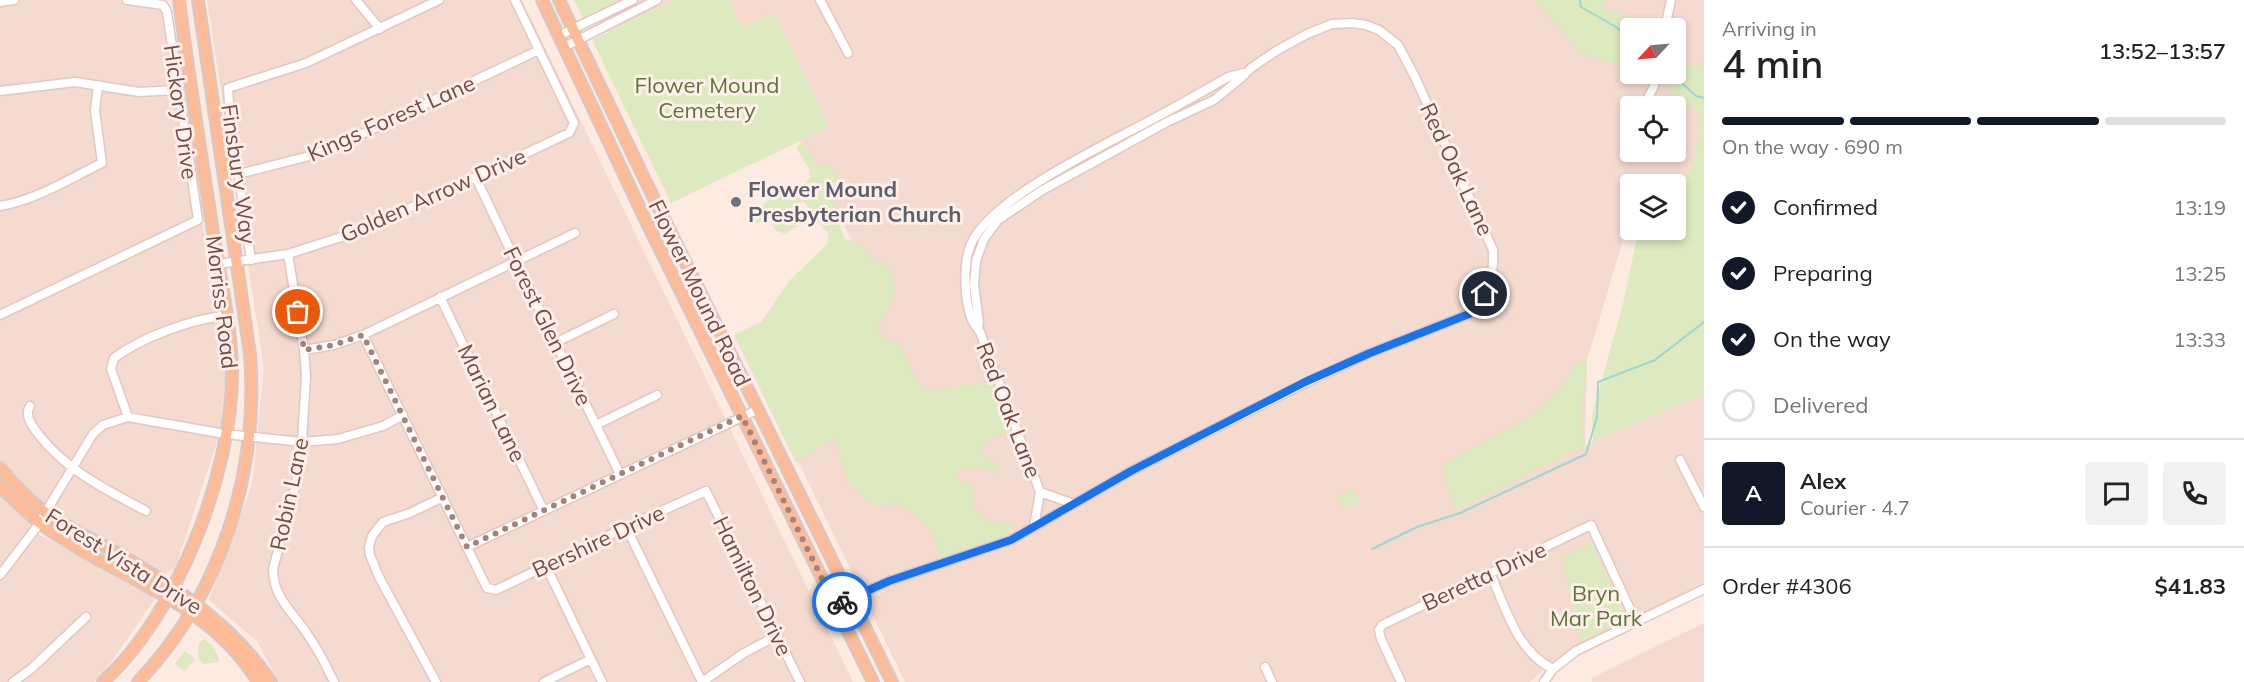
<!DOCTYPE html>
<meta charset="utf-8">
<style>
body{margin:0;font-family:Mulish,sans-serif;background:#f2f2f2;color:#222;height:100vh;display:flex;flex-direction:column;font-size:22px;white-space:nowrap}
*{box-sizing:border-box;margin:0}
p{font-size:20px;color:#767676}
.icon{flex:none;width:33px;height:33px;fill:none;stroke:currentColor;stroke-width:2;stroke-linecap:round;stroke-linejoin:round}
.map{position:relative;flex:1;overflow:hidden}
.sheet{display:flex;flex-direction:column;background:#fff;width:540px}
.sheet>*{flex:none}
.needle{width:39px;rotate:244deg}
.fabs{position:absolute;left:1620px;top:18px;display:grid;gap:12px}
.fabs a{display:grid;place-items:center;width:66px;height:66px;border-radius:6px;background:#fff;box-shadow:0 3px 9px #0003;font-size:30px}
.pin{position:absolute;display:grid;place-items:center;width:51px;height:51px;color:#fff;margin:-26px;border:3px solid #fff;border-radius:50%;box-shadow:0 2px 6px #0007}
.courier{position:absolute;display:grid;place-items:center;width:60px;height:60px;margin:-30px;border:4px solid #1a73e8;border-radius:50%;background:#fff;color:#222;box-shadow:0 2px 8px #0007}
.summary em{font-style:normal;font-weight:600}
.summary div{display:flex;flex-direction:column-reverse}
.summary{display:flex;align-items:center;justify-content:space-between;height:102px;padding:0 18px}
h1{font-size:39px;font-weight:600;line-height:45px}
.bar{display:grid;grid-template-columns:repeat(4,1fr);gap:9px 6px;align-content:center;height:72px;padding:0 18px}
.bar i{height:8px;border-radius:4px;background:#e0e0e0}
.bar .selected{background:#111827}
.bar p{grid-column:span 4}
.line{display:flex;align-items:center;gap:15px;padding:0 18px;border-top:2px solid #e0e0e0}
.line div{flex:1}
.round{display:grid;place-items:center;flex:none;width:63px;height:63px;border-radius:6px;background:#f2f2f2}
ol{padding:0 18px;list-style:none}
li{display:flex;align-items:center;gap:18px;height:66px}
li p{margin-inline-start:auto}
li .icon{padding:6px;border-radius:50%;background:#111827;color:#fff;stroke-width:4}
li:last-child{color:#767676}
li i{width:33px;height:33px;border:3px solid #e0e0e0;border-radius:50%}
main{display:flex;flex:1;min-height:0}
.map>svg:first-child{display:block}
.residential{fill:#f4dacf;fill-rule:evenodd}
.green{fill:#ddeabf}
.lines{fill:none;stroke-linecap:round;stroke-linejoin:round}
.stream{stroke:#9bd8d1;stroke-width:2}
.minor-casing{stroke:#e3c6c0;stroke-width:11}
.major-casing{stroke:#d5c9c8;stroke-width:14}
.minor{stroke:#fff;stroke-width:8}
.major{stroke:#fdbb97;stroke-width:10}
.done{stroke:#a4837d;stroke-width:6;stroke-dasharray:0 10.8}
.route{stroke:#1a73e8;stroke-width:8}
.worship-dot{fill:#6b7280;stroke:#ffefe8;stroke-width:2}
.labels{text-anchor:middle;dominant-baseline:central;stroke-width:6;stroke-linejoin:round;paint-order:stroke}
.park-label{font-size:22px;fill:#5d743c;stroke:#ffefe8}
.street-label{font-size:22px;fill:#744b47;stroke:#ffefe8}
.worship-label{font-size:22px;font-weight:bold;fill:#5b616d;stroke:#ffefe8;text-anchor:start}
</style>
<main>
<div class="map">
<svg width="1704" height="682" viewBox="0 0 1704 682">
<rect width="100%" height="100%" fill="#fdeae1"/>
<path class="residential" d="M0,0H163L227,362L220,433L175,568L163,575L38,507L0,464Z
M207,0H522L853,682H279L257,641L209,600L252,485L264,368Z
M592,0H674L608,32Z
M728,0H1704V378L1676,230V184H1630V217L1587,360L1585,445L1704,394V582L1552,662L1530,682H905L744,349L874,283L800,141L829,127L774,13L742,28ZM1630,28H1676V74H1630ZM1630,106H1676V152H1630Z
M0,494L40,535L156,597L103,674L94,682H0Z
M1704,623V682H1592L1591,678Z"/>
<path class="green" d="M574,0H617L583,18Z
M674,0H728L742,28L774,13L829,127L671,203L592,40Z
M1534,0H1607L1603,9L1654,22L1652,28H1630V69L1581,54Z
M1676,62L1697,67L1704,62V394L1593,442L1592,414L1623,304L1637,237L1636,230H1676V184H1667L1692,170L1700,123L1695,107L1676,101L1666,84L1658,82L1660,74H1676Z
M804,143L818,166L825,163L838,174L844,189L834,196L836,217L845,239L858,241L875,261L891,267L896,291L876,333L898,343L917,382L927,391L995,381L1012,432L988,439L980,453L1000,466V474L980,468L958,470L956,479L974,485L973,508L994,524L1002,521L1017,526L1000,540L939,559C940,532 920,519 900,503L876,507C842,482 844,476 836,437L796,463L734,335L761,322L790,280L827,244L829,234C816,222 814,213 803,201L792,208L790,213L798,220V226L785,234L775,230L773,223H755L759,210L784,185L796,192L810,178L809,169L796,147Z
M1587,360V373L1581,414L1585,446L1455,510L1442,465L1529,417L1557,391L1578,362Z
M1353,488L1360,501L1342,510L1336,497Z
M1591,542L1627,618L1580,642L1562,557Z
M204,639C211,643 218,651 219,660L217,662L204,664L198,658L199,644Z
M185,651L195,659L185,671L175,664Z"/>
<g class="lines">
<path class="stream" d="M1580,0L1581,7L1616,27L1630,39
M1672,74L1696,96L1704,98
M1372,549L1417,527L1460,513L1586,454L1597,417L1598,382L1655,360L1704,322"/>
<defs>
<path id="minor" d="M356,0L380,29
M820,0L848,53
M0,2L14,0
M1665,28L1671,0
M558,36L633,0
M564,47L657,0
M0,91L75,82L139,92L177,90
M1644,106L1654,86L1656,74
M239,174L317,154L337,146L539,50
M476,178L515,260L620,474
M0,206C36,200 69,179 102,163L95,111L98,85
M288,254L304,350L306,376L302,442L296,484L273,569C273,596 291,611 306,632C317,648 326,665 334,682
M251,260L230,117L228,88L306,63L439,0
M218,264L288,254L363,230L569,133L574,123L515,0
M440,297L543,509
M0,315L198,220L167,12L163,5L127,0
M363,335L487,588L496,590L626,527L706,491L800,682
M555,343L614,314
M304,350L334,345L363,335L575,233
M30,406C24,416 32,426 39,435C67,471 107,490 146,511
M128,417L111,369L114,358C144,336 190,320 227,315
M596,425L657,395
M1680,460L1704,507
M1040,492L1074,504
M626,527L702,682
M1034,527L1040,492L980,332C977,328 974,324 972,320C964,300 962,259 973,240C995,199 1090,152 1132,130C1165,113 1197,95 1228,77L1244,73
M467,547L757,410
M546,566L602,682
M1490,573C1505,606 1517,652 1553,669
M0,575L36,528L93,434L103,425L128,417L225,434L302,442L338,439L383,426L403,415
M835,605L889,581L1011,540L1131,471L1305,383L1370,353L1469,314C1490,294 1494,277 1493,250L1415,77L1398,45L1379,30L1366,25L1352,23L1332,24L1307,34L1276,51L1251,68L1241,78L1214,100L1167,122L1041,191L998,220L984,239L976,261L974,285L979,322L978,329
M1265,667L1272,682
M13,682L31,669L86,617
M436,682L379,577L370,555L369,547L372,536L383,522L410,513L443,497
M544,682L591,659
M702,682L744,653L778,635
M1401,682L1381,639L1379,630L1382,625L1591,525L1636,622
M1544,682L1553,669L1576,651L1704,589"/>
<path id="major" d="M542,0L644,217L873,682
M559,0L645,180L892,682
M0,468C14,484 29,501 46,513C70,530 97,541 122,556C179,589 234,627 271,682
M0,486C15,500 30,517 48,529C120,579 210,602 258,682
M103,682C177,615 232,473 232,374C232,329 221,283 214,239C202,159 189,80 179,0
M138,682C221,595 259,473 250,354L198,0"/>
</defs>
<use href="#minor" class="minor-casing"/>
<use href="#major" class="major-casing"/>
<use href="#minor" class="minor"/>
<use href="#major" class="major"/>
</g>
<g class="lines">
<path class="done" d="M298,312L304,350L334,345L363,335L467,547L742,416L835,605L842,602"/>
<path class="route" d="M842,602L889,581L1011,540L1131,471L1305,382L1370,353L1469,314L1477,307L1485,294"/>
</g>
<circle class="worship-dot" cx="736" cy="202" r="6"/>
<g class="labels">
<g class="park-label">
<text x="707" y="85">Flower Mound<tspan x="707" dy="25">Cemetery</tspan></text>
<text x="1596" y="593">Bryn<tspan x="1596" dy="25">Mar Park</tspan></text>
</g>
<g class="street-label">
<text transform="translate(181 112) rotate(82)">Hickory Drive</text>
<text transform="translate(391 118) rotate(-24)">Kings Forest Lane</text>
<text transform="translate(1457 169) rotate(65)">Red Oak Lane</text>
<text transform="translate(239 174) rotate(82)">Finsbury Way</text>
<text transform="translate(433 195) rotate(-24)">Golden Arrow Drive</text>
<text transform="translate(700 293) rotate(64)">Flower Mound Road</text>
<text transform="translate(222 302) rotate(83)">Morriss Road</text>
<text transform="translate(548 326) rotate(64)">Forest Glen Drive</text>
<text transform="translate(492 403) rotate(64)">Marian Lane</text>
<text transform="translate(1009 410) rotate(69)">Red Oak Lane</text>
<text transform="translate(289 494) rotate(-78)">Robin Lane</text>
<text transform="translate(598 541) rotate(-25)">Bershire Drive</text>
<text transform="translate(124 561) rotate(32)">Forest Vista Drive</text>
<text transform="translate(1484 576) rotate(-25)">Beretta Drive</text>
<text transform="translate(753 586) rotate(64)">Hamilton Drive</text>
</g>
<g class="worship-label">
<text x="748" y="189">Flower Mound<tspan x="748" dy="25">Presbyterian Church</tspan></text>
</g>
</g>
</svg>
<div class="fabs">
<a><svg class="needle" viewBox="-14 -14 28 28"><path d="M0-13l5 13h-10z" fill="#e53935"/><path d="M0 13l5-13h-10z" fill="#767676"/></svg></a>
<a><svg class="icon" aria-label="locate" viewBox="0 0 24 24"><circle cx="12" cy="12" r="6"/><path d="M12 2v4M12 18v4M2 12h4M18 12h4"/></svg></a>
<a><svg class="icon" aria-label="layers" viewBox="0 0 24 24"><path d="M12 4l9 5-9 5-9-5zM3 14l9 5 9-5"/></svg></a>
</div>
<div class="pin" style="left:298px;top:312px;background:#ea580c"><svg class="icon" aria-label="bag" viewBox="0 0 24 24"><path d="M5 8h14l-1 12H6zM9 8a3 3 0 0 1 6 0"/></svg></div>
<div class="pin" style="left:1485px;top:294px;background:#1f2937"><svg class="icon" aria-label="home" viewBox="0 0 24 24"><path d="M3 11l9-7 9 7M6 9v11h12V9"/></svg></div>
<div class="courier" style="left:842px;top:602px"><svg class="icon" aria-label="bike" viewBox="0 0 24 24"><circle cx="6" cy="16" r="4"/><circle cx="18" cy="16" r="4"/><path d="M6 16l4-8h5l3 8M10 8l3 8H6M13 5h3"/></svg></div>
</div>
<section class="sheet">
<div class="summary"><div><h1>4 min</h1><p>Arriving in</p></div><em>13:52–13:57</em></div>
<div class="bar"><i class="selected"></i><i class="selected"></i><i class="selected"></i><i></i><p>On the way · 690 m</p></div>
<ol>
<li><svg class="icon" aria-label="check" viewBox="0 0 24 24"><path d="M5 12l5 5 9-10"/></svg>Confirmed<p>13:19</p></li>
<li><svg class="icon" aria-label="check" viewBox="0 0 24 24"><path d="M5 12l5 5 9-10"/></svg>Preparing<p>13:25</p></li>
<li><svg class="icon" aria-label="check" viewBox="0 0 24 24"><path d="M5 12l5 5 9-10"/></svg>On the way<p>13:33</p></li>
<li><i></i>Delivered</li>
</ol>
<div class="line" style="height:108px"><b class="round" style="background:#111827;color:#fff">A</b><div><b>Alex</b><p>Courier · 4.7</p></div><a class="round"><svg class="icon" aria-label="chat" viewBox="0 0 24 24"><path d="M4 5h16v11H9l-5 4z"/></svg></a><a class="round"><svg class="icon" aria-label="phone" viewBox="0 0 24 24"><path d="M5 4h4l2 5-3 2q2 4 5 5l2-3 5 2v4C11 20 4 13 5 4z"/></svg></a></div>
<div class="line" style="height:78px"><div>Order #4306</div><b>$41.83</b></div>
</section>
</main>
